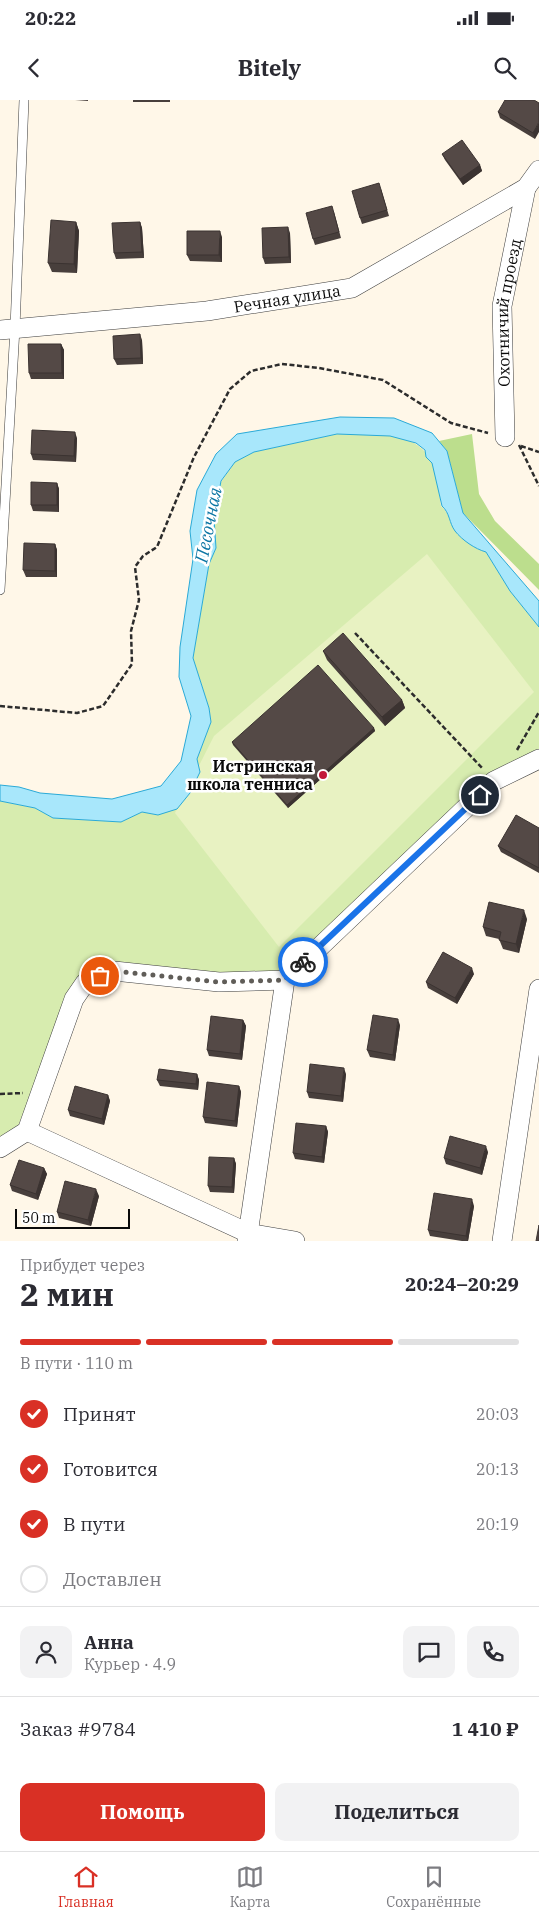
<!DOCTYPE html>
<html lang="ru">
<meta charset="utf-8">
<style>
body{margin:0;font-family:"IBM Plex Serif",serif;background:#f2f2f3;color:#2b2b33;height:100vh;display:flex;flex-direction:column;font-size:19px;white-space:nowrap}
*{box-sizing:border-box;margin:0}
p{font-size:16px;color:#7c7c81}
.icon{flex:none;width:28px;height:28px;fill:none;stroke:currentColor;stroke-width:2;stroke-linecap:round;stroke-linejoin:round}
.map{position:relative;height:1141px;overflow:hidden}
.side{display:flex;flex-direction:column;background:#fff;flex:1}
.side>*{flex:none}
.scale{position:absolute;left:15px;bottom:12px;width:115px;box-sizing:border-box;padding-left:5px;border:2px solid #0a0a0a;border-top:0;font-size:14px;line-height:18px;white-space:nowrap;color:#0a0a0a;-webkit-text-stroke:4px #fff;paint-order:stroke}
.pin{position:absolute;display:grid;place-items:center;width:42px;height:42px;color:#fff;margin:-21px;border:2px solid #fff;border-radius:50%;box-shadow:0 1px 5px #0007}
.courier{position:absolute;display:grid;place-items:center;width:50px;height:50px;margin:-25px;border:4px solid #1a73e8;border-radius:50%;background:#fff;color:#222;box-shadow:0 1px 6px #0007}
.overview em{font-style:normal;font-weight:700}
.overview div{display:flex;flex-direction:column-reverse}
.overview{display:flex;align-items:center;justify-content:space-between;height:85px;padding:0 20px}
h1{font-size:32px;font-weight:700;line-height:38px}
.bar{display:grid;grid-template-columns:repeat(4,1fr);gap:8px 5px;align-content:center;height:60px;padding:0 20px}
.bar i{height:6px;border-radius:4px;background:#e1e1e2}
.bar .active{background:#d93025}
.bar p{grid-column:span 4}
.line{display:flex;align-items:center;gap:12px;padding:0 20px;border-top:1px solid #e1e1e2}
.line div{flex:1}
.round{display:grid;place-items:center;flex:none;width:52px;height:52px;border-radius:10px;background:#f2f2f3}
ol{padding:0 20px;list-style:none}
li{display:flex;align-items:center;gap:15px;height:55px}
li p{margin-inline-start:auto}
li .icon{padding:5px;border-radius:50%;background:#d93025;color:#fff;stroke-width:4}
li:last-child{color:#7c7c81}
li i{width:28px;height:28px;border:2px solid #e1e1e2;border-radius:50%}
.cta{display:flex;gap:10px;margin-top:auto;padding:10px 20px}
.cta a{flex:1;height:58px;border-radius:10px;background:#d93025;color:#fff;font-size:20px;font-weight:700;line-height:58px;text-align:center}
.cta a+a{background:#f2f2f3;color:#2b2b33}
.status{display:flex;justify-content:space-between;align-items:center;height:35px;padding:0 25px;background:#fff;direction:ltr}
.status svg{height:14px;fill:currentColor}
header{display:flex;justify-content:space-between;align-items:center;height:65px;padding:0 20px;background:#fff;font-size:22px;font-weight:700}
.tabs{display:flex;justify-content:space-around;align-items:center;height:70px;border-top:1px solid #e1e1e2;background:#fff;font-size:14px;color:#7c7c81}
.tabs a{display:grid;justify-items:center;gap:2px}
.tabs .active{color:#d93025}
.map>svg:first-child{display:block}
.green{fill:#d7ecaf}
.forest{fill:#bcde8d}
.pitch{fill:#e8f2c2}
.water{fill:#a8e7fb;stroke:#2aaad7}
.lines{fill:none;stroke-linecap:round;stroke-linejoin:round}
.service-casing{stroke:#3d3d3d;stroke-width:10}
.minor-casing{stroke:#3d3d3d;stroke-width:20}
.path{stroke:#2c2c2c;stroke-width:2.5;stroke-dasharray:5 2.5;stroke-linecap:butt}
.service{stroke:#fff;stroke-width:9}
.minor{stroke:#fff;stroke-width:19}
.wall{fill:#483f3c}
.shaded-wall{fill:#3b3331}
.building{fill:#544946;stroke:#3b3331}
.done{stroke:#605d58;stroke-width:5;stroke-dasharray:0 9}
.route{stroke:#1a73e8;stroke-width:6}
.poi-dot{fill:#c31939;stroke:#fff;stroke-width:2}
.labels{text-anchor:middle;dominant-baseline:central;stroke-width:5;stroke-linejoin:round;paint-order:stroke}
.street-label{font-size:16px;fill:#0a0a0a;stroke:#fff}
.poi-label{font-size:16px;font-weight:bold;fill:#0a0a0a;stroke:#fff;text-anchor:end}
.water-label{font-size:18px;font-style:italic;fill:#0c76a4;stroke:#fff}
</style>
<div class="status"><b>20:22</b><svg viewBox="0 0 49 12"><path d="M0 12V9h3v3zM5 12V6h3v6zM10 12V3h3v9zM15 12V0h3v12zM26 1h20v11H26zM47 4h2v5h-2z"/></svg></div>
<header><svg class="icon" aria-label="back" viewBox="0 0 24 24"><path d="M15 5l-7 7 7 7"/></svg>Bitely<svg class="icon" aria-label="search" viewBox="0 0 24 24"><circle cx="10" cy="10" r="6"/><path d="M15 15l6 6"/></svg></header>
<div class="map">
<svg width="539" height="1141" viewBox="0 0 539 1141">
<rect width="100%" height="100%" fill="#fff7e8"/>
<path class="green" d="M337,334C367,335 417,329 431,361C438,374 439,392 441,406C450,413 449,423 455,431C462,440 475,449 486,452L510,491L539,527V649L519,661L278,876L267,881L117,865C90,866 85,871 70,893L17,1029L0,1039V701L35,708L53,718L121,722L142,712L158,715L197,659L211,622L209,608L193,558L209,464L216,448L214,418L221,382L235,362L254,352Z"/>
<path class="forest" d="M472,334L479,394L495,421L539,464V490L463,413L447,351L439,341Z"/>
<path class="pitch" d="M427,454L534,592L279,847L175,713L214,636Z"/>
<path class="water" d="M340,317L394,318L432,333L447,351L463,413L539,501V527L510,491L486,452C475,449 462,440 455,431C449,423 450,413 442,406L432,363L426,357L425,350L416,343L390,336L337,334L254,352L235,362L221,381L214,418L216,448L209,464L193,558L209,608L211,622L197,659L200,672L190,693L177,709L158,715L142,712L121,722L53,718L35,708L0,701V685L19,687L40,693L112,699L161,686L181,661L191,616L179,577L180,547L193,459L190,431L197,390L216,354L237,334Z"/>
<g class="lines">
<defs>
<path id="service" d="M0,490L15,228L24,0"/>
<g id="minor">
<path id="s1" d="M0,230L207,211L352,188L526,88L539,70"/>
<path id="s2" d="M505,337L502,206L526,88"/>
<path d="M27,1031L248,1133L295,1141"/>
<path d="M0,1048L27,1031L74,899L85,883L114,871L219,882L285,880L494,681L539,659"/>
<path d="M247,1141L285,880"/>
<path d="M502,1141L539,889"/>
</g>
</defs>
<use href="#service" class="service-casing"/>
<use href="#minor" class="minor-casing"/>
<path class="path" d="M519,345L539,386
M521,346L539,352
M355,533L483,669
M0,606L77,613L103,606L132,564L131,531L139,500L135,467L143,456L157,447L194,357L230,289L251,271L282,264L319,268L383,280L451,323L488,333
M517,650L539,612
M0,994L23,993"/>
<use href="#service" class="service"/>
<use href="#minor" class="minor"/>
</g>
<path class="wall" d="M75,0H88V1Z
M133,0H170V2H133Z
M534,0L535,39L500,18L498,12Z
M442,54L480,65L482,71L463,85L445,60Z
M381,89L389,116L362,124L360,118Z
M334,112L341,138L315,145L313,139Z
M76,122L79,131L77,173L52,172L48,163Z
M140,122L142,128L144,158L116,159L114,153Z
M290,133L291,163L265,164L263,158Z
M222,137V162L190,161L187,155Z
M142,240L143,264L117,265L114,259Z
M61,244L64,250V279H31L29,273Z
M77,338L76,362L33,360L31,354Z
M57,383L59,389V412L33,411L31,405Z
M55,444L57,450V477H26L23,470Z
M323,551L402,600L405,608L385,626L327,560Z
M374,628L375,631L288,708L233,645L232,642Z
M539,728V773L501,752L498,746Z
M527,819L519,853L503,849L499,839L486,836L483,827Z
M474,874L457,904L428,888L426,882Z
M243,920L246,926L242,960L209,956L207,950Z
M400,925L395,961L370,957L367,950Z
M197,974L199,980L198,990L160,986L157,980Z
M346,974L343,1002L309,998L307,992Z
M239,986L241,992L237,1027L205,1023L203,1017Z
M108,995L110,1001L104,1025L70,1016L68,1010Z
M326,1026L328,1032L324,1063L295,1059L293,1053Z
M488,1052L482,1075L446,1064L444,1058Z
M234,1058L236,1064L234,1093L210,1092L208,1086Z
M44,1068L47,1074L38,1100L12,1091L10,1085Z
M99,1096L91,1126L59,1118L57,1112Z
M474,1106L468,1141H462L430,1136L428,1130Z"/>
<path class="shaded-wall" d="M539,22V32L535,39L533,33Z
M480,65L482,71L463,85L460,79Z
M76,122L79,131L77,173L74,164Z
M140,122L142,128L144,158L142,152Z
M288,127L290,133L291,163L289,157Z
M220,131L222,137V162L219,155Z
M140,234L142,240L143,264L141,258Z
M61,244L64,250V279L62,273Z
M75,332L77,338L76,362L74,356Z
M57,383L59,389V412L57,405Z
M55,444L57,450V477L55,471Z
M402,600L405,608L385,626L382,617Z
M374,628L375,631L288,708L287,705Z
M524,810L527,819L519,853L516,844Z
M472,868L474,874L457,904L455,898Z
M398,919L400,925L395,961L393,955Z
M243,920L246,926L242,960L240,954Z
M344,968L346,974L343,1002L341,996Z
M197,974L199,980L198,990L196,984Z
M239,986L241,992L237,1027L235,1021Z
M108,995L110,1001L104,1025L102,1019Z
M326,1026L328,1032L324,1063L322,1057Z
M486,1046L488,1052L482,1075L480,1068Z
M234,1058L236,1064L234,1093L232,1087Z
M44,1068L47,1074L38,1100L36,1094Z
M96,1089L99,1096L91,1126L88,1120Z
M472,1099L474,1106L468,1141L466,1136Z"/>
<path class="building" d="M505,0H534L539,3V22L533,33L498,12Z
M462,40L480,65L460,79L442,54Z
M379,83L387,110L360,118L352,91Z
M332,106L339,132L313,139L306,113Z
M51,120L76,122L74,164L48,163Z
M140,122L142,152L114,153L112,123Z
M288,127L289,157L263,158L262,128Z
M187,131H220L219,155H187Z
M140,234L141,258L114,259L113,236Z
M28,244H61L62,273H29Z
M32,330L75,332L74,356L31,354Z
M31,382L57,383V405H31Z
M24,443L55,444V471L23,470Z
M343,533L402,600L382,617L323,551Z
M318,565L374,628L287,705L232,642Z
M516,715L539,728V768L498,746Z
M489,802L524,810L516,844L499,840L501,832L483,827Z
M443,852L472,868L455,898L426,882Z
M373,915L398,919L393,955L367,950Z
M211,916L243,920L240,954L207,950Z
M310,964L344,968L341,996L307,992Z
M159,969L197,974L196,984L157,980Z
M207,982L239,986L235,1021L203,1017Z
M75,986L108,995L102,1019L68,1010Z
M296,1023L326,1026L322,1057L293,1053Z
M450,1036L486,1046L480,1068L444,1058Z
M209,1057L234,1058L232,1087L208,1086Z
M19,1060L44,1068L36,1094L10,1085Z
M65,1081L96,1089L88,1120L57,1112Z
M434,1093L472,1099L466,1136L428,1130Z
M539,1125V1141H536Z"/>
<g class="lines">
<path class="done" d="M100,876L114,871L218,882L284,880L303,862"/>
<path class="route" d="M303,862L480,695"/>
</g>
<circle class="poi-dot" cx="323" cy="675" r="5"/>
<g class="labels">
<g class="street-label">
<text stroke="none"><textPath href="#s1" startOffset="289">Речная улица</textPath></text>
<text stroke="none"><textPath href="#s2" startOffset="125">Охотничий проезд</textPath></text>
</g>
<g class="poi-label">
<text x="313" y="666">Истринская<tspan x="313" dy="18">школа тенниса</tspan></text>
</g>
<g class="water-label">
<text transform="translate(208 425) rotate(-79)">Песочная</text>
</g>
</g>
</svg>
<div class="scale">50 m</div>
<div class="pin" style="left:100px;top:876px;background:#ea580c"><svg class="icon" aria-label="bag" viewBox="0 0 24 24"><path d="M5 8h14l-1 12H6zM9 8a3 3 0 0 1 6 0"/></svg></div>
<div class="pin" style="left:480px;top:695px;background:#1f2937"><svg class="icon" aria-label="home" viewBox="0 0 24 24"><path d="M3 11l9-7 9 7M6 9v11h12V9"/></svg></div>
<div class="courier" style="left:303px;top:862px"><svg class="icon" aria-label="bike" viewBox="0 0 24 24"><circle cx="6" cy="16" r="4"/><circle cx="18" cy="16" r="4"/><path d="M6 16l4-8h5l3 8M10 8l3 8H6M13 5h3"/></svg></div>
</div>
<section class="side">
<div class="overview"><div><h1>2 мин</h1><p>Прибудет через</p></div><em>20:24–20:29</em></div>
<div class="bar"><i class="active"></i><i class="active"></i><i class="active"></i><i></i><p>В пути · 110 m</p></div>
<ol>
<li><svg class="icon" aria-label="check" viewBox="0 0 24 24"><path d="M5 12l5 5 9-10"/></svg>Принят<p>20:03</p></li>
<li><svg class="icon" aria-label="check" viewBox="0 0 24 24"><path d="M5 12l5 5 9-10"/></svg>Готовится<p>20:13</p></li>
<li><svg class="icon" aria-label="check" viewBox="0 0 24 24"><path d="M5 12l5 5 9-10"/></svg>В пути<p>20:19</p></li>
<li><i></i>Доставлен</li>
</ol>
<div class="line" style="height:90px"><a class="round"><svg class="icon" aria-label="person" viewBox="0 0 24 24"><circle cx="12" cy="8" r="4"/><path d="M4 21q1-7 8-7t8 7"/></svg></a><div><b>Анна</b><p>Курьер · 4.9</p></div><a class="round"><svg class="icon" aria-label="chat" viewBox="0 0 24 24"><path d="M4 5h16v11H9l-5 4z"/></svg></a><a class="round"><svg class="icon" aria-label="phone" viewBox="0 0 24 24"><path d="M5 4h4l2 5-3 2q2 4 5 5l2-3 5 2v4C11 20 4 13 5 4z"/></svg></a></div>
<div class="line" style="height:65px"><div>Заказ #9784</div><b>1 410 ₽</b></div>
<div class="cta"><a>Помощь</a><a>Поделиться</a></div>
</section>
<nav class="tabs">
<a class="active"><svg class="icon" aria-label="home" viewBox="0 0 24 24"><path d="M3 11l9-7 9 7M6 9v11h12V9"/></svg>Главная</a>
<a><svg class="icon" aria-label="map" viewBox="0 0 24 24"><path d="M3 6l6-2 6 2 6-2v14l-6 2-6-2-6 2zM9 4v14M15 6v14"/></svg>Карта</a>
<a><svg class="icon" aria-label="saved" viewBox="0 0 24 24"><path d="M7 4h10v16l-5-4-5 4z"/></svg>Сохранённые</a>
</nav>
